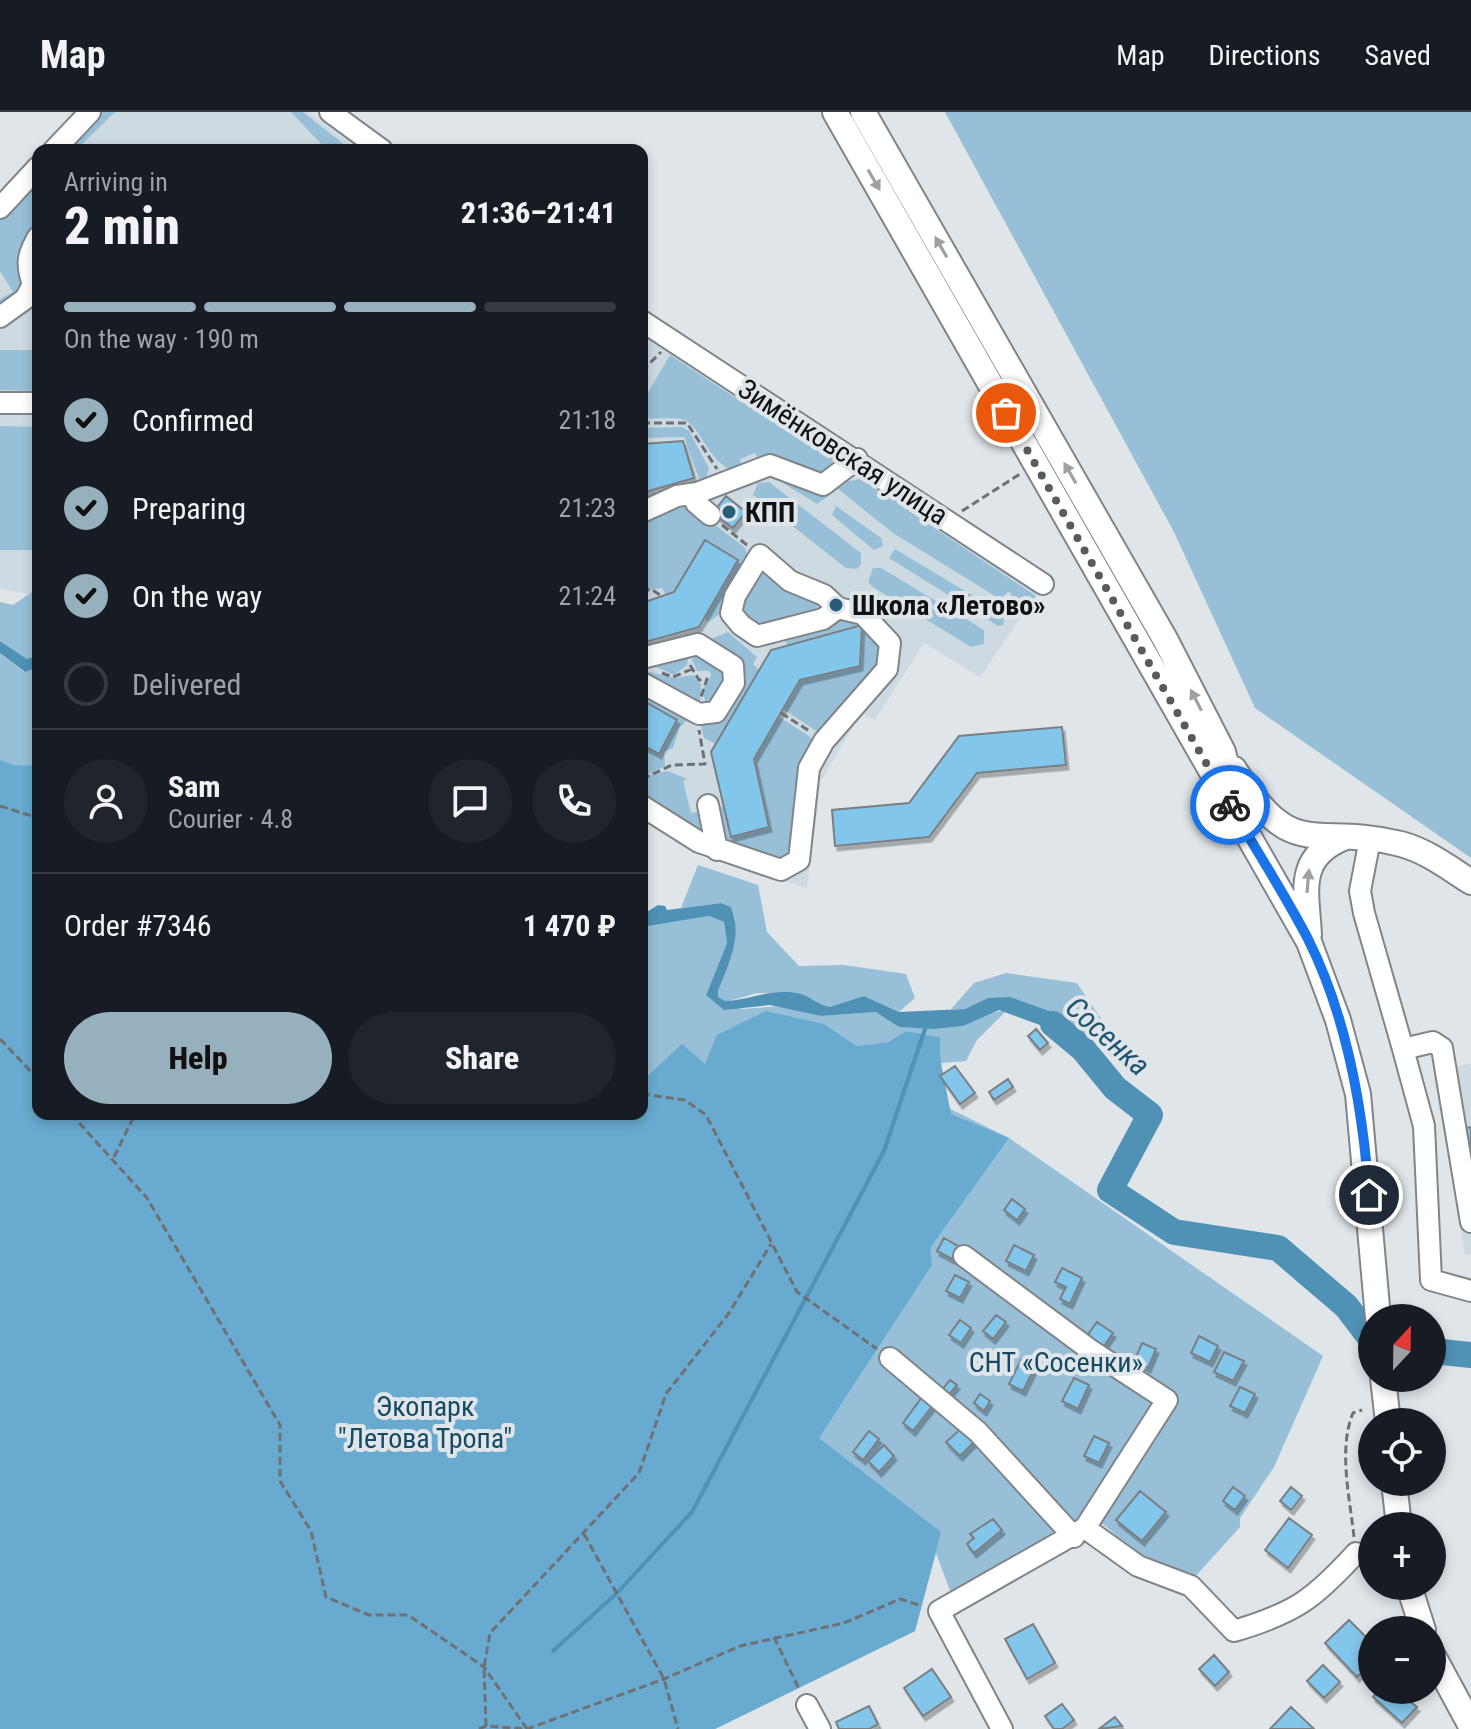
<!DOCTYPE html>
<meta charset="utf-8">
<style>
body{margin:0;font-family:"Roboto Condensed",sans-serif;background:#20242c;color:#f1f3f6;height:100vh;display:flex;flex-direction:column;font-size:30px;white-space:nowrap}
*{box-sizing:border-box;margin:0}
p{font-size:26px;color:#9ea1a6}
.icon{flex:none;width:44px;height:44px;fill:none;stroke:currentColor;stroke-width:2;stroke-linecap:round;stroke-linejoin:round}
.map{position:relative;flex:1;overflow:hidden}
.panel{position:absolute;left:32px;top:32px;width:616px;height:976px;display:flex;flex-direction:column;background:#171b24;border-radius:16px;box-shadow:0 4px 12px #0003}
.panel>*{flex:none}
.needle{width:52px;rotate:22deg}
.controls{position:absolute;left:1358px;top:1192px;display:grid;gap:16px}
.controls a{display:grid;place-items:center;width:88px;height:88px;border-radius:50%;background:#171b24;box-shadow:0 4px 12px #0003;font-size:40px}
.pin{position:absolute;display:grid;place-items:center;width:68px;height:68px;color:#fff;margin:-34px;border:4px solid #fff;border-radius:50%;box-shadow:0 2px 8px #0007}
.courier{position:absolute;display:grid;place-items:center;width:80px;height:80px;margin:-40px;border:6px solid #1a73e8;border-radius:50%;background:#fff;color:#222;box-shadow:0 2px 10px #0007}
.head em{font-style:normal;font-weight:800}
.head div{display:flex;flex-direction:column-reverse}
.head{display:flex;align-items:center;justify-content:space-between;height:136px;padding:0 32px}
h1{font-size:52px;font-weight:800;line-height:60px}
.bar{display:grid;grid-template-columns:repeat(4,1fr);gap:12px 8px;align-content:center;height:96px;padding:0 32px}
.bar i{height:10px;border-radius:6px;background:#363941}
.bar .current{background:#97b0be}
.bar p{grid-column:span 4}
.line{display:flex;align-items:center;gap:20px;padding:0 32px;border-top:2px solid #363941}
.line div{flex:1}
.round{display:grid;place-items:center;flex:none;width:84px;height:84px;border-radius:42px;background:#20242c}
ol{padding:0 32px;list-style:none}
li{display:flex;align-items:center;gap:24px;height:88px}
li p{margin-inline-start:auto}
li .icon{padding:8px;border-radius:50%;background:#97b0be;color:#111;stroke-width:4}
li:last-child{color:#9ea1a6}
li i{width:44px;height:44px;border:4px solid #363941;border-radius:50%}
.cta{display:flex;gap:16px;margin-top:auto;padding:16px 32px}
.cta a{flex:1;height:92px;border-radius:48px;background:#97b0be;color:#111;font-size:32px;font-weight:800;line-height:92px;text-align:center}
.cta a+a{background:#20242c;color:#f1f3f6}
header{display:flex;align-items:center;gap:48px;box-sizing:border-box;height:112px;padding:0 40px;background:#171b24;border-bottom:2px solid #363941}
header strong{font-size:38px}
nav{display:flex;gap:44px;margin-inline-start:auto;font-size:28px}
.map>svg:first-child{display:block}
.built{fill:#cddae2}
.green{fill:#97bfd7}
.forest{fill:#69abd0}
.water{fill:#4f92b6}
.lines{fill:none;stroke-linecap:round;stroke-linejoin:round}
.stream{stroke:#4f92b6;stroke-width:4}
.river{stroke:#4f92b6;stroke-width:26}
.building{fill:#83c6ec;stroke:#797f82;stroke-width:2;filter:url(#shadow)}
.minor-casing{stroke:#808589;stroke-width:24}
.major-casing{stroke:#808589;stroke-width:28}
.path{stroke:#6e7174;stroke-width:3;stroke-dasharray:8 4;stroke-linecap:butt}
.minor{stroke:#fff;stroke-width:20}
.major{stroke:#fff;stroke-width:24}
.oneway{fill:#9fa0a0}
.done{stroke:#585b5d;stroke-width:8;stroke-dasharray:0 14.4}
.route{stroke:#1a73e8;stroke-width:10}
.poi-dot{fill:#285d79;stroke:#dfe5e9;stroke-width:3}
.labels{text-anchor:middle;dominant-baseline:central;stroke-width:8;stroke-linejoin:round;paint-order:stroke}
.street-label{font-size:28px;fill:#0f1112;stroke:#dfe5e9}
.poi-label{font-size:28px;font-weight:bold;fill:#0f1112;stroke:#dfe5e9;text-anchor:start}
.park-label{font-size:28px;fill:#154a65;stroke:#dfe5e9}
.water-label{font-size:30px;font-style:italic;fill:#21556f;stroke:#dfe5e9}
</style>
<header>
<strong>Map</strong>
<nav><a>Map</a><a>Directions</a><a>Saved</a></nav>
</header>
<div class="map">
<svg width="1471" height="1617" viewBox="0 0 1471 1617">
<defs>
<filter id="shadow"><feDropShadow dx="2.5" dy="4.5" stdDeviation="0" flood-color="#0004"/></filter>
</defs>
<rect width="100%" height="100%" fill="#dfe5e9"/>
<path class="built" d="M99,0H308L359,38H62Z
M38,63V481L35,483L0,477V105Z
M642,221L1038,480L980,565L924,531L875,608L861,601L821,669L807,776L695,740L642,706Z
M1471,952V1142L1465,1143L1433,958Z"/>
<path class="green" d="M99,0H115L76,38H62Z
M291,0H303L351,38H327Z
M945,0H1471V746L1255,596L1174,420Z
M38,63V86L32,94L38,96L30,171L0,196V187L13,180L0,159V105Z
M0,238H38V279L0,278Z
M670,243L833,349L825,363L758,348L755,341L740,347L741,352L729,357C706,345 699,310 681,307C669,305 655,307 642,307V291Z
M0,314L38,315V438H0Z
M682,315L689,319L709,356L706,367L700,369L684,325L642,326V316Z
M767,361L843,370L861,367L1036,484L1023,503L1009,479L1000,487L893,421L838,377L817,392Z
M769,370L861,441V452L857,457L846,456L753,383L758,371Z
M672,380L744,435L749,445L722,500L709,510L704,507L738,448L705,428L674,480L666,484L662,476L642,479V392Z
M836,394L881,426L883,434L874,438L832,403Z
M895,437L1005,503L1003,513L998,514L889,446Z
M761,455L783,470L780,475L786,480L791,475L818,488L817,500L763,520L735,494Z
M873,456H881L984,518V532L971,535L873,475L868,470Z
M38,476V543L27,547L0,529V490L13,493Z
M849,503L882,527L886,546L821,622L783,597L800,568L860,554L862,514L787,534L784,522Z
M728,520L757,545L753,552L759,558L716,632L704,626L700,609L737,573L706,529Z
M700,536L731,567L707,594L702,579L711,563L709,559H697L692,548Z
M690,537L687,553L674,563L645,550Z
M0,541L24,560L38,555V1002H642V815L709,804L724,810L727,831L707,880L718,879L735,806L731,795L721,791L681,796L698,753L758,773L767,820L799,854L844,853L906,862L915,886L899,900L864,884L830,896L801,882L757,881L729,889L742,897L783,894L821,904L876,900L935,917L963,914L984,902L1007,898L977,928L966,949L941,951L940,925L906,919L888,930L857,934L824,912L854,949L1009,1026L1323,1244L1274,1355L1240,1406V1415L1194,1466L1154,1455L1091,1402L952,1484L936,1441L915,1519L715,1617H0Z
M642,558L674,566L693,563L701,572L700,593L642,566Z
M642,575L693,603L680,615L673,636L664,640L665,654L642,665V633L659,642L677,608L642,588Z
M779,605L815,628L789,750L725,736L717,696L724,694L731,725L769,715L754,647Z
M668,659L687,667L683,669L691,701L702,699L704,723L642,689V671L649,663Z
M1006,861L1077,871L1102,908L1081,929L1071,916L988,886L966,897H951L974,871Z"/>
<path class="forest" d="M0,648L13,653L38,654V1002H642V969L682,932L705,952L717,923L766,899L824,912L857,934L888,930L906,919L940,925L941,951L951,1002L1009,1026L930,1136L932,1153L819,1326L941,1420L915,1519L715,1617H0Z"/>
<path class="water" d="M0,529L27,547L38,543V555L25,560L0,541Z
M721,791L731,795C743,825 729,850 718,879V885L725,889C750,888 774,875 801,882C811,885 819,893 830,895L864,884L899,900L965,897L988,886L1010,885L1049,899L1071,916L1081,929L1074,946L1048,916L999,898L963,914L935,917L899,915L876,900L821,904L770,893L724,898L706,883L727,831L724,810L709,804L642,815V803L658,793L665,794L667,798Z"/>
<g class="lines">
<path class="stream" d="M553,1539L617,1481L692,1400L884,1039L926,914"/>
<path class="river" d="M1053,912L1083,937L1115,976L1150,1003L1110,1078L1174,1120L1278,1136L1346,1194L1372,1228
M1432,1239L1471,1243"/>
</g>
<path class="building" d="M683,329L694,366L642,381V332Z
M726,384L746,400L733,416L713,401Z
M705,428L738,448L699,515L642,531V491L674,480Z
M862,513L860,554L800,568L754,647L769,715L731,725L711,640L771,538Z
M642,588L677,608L659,642L642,633Z
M1062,615L1066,653L977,661L929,725L835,734L832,698L909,691L959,624Z
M1036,917L1048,931L1040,938L1028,924Z
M955,954L975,981L960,992L940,964Z
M1008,967L1013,975L994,988L989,980Z
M1471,1015V1046L1466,1016Z
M1012,1087L1025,1097L1017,1108L1004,1098Z
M944,1126L958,1134L952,1147L937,1139Z
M1014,1133L1034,1143L1026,1159L1006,1149Z
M1062,1156L1082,1166L1070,1192L1060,1187L1066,1175L1055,1170Z
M955,1163L969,1170L960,1186L946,1179Z
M996,1203L1006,1210L993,1227L983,1219Z
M960,1208L971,1216L961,1231L949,1223Z
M1097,1210L1113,1221L1100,1240L1084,1228Z
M1199,1224L1218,1234L1210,1250L1191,1241Z
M1142,1231L1156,1237L1148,1256L1134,1250Z
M1224,1240L1244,1249L1233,1269L1214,1260Z
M1021,1248L1035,1255L1023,1279L1009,1272Z
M1074,1266L1089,1273L1078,1297L1062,1289Z
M950,1268L957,1273L948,1284L941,1279Z
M1240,1275L1255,1282L1245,1301L1230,1294Z
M980,1282L990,1289L984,1299L974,1291Z
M922,1285L933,1293L913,1319L903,1311Z
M963,1315L976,1328L960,1344L946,1330Z
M869,1319L879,1327L863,1348L853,1340Z
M1094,1324L1109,1331L1099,1351L1084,1344Z
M884,1333L894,1344L879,1360L868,1349Z
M1233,1375L1245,1384L1235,1398L1223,1389Z
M1291,1375L1302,1384L1291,1398L1280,1389Z
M1140,1379L1166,1400L1142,1429L1116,1408Z
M1289,1406L1312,1423L1288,1456L1265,1438Z
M993,1407L1002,1418L974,1441L967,1432L974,1426L970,1422Z
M1349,1508L1372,1531V1551L1357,1565L1325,1531Z
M1033,1512L1055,1551L1027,1567L1005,1527Z
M1214,1543L1229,1560L1215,1574L1199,1557Z
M1323,1553L1340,1570L1324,1586L1307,1569Z
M932,1557L951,1585L923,1604L904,1576Z
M1379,1578H1391L1401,1587L1404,1584L1417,1595L1402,1611L1373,1585Z
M1062,1592L1074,1608L1062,1617H1054L1045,1604Z
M869,1594L878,1612L869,1617H839L836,1610Z
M1291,1595L1314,1617H1270Z
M1115,1605L1122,1614L1099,1617Z"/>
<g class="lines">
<defs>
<path id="minor" d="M330,0L382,38
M54,38L90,0
M0,96L38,55
M0,205L25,187L33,173C26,152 27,144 38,125
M642,209L1043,472
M0,291H38
M642,400L677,384L697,381
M710,403L696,391L697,381L770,353L823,373L857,347
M642,546L698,532L733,554L734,571L716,600L699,602L642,571
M708,693L717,738
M642,694L699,730L781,758L799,748L809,656L824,629L887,557L890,531L863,502L838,496L824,483L790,469L760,443L735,484L731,501L741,513L757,524L823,507L838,496
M1370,727L1360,779L1364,801L1403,937L1433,930L1442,936L1471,1110
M1403,937L1424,1014L1431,1168L1471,1179
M964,1144L1089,1237L1167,1288L1085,1416L939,1499L1002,1617
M890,1246L978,1320L1074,1425
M1085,1416L1138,1454L1191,1474L1234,1519C1295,1501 1314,1487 1356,1441
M807,1593L820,1617"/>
<path id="major" d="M835,0L1309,830L1338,908L1358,982L1378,1206
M863,0L1165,527L1223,640L1234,684
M1234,657C1294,753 1312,710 1401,732C1427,739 1449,756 1471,770
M1309,823C1307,781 1295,746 1343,726
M1383,1266L1388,1310
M1394,1370L1399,1414
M1409,1474L1423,1518
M1432,1542L1471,1614"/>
</defs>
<use href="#minor" class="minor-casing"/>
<use href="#major" class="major-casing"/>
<path class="path" d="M642,259L661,240
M642,311H687L717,357
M962,399L1020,362
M722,413L747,433
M642,480L651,477L663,485
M690,553L699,568L707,567L701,585
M662,561L673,565L692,557
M781,601L811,620
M642,667L672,653L705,652L699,618
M0,694L38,706
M642,752V760
M0,927L38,967
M642,982L685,988L706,1003L797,1180L877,1237
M71,1002L147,1086L280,1313V1369L311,1419L326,1485L369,1503H408L484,1555L527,1617
M114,1045L135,1002
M584,1422L664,1567L678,1617
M1354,1425C1350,1387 1338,1337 1353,1301L1362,1298
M774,1525L800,1579
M486,1614L484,1555L490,1521L639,1361L666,1282L729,1201L771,1132
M479,1617L486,1614L527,1617L664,1567L740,1534L844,1511L900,1487L922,1494"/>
<use href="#minor" class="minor"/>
<use href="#major" class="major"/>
</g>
<defs><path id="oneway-solid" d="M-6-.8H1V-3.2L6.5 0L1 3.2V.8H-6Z" transform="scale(2)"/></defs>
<g class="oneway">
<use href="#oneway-solid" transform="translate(874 68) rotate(60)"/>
<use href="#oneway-solid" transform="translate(941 135) rotate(-120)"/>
<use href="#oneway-solid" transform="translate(1070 361) rotate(-120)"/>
<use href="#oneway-solid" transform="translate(1196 588) rotate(-117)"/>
<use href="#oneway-solid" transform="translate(1308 769) rotate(-85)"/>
</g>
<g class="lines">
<path class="done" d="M1006,301L1230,693"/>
<path class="route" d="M1230,693C1256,738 1284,781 1308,827C1347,905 1363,997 1369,1083"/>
</g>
<g class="poi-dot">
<circle cx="729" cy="400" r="8"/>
<circle cx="836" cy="493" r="8"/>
</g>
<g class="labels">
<g class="street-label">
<text transform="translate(843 340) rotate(33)">Зимёнковская улица</text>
</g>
<g class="poi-label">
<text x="745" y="400">КПП</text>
<text x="852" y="493">Школа «Летово»</text>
</g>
<g class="park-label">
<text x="1056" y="1250">СНТ «Сосенки»</text>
<text x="425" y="1294">Экопарк<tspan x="425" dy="32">"Летова Тропа"</tspan></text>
</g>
<g class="water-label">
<text transform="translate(1108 924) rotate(42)">Сосенка</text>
</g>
</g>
</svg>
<div class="controls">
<a><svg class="needle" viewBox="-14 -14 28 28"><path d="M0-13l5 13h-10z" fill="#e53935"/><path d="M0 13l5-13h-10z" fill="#9ea1a6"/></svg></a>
<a><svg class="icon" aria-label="locate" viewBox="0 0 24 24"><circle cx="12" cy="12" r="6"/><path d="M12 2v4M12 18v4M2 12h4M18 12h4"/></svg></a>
<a>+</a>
<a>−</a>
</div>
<div class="pin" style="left:1006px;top:301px;background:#ea580c"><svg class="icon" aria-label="bag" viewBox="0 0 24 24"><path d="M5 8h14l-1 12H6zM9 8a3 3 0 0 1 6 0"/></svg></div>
<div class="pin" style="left:1369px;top:1083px;background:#1f2937"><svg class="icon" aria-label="home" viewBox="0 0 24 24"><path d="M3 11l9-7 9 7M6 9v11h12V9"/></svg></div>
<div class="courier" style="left:1230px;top:693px"><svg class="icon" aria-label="bike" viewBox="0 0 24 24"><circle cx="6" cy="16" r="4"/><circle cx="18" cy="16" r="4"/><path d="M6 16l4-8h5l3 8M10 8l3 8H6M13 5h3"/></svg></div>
<section class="panel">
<div class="head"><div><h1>2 min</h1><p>Arriving in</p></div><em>21:36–21:41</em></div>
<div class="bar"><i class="current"></i><i class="current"></i><i class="current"></i><i></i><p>On the way · 190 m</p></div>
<ol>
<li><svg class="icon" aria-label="check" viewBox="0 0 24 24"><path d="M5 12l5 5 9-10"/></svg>Confirmed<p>21:18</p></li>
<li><svg class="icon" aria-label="check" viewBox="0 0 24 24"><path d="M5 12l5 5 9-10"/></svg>Preparing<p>21:23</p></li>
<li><svg class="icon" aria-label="check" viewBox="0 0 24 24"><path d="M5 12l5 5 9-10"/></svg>On the way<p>21:24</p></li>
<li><i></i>Delivered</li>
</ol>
<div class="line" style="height:144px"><a class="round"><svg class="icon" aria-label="person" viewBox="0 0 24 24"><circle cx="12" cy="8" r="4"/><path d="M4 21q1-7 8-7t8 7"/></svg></a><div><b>Sam</b><p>Courier · 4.8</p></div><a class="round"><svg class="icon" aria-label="chat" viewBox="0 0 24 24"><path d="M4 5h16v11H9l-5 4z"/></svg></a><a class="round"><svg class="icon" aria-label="phone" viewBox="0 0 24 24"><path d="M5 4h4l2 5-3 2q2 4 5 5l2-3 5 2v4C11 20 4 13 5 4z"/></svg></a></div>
<div class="line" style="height:104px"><div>Order #7346</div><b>1 470 ₽</b></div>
<div class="cta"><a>Help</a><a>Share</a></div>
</section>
</div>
